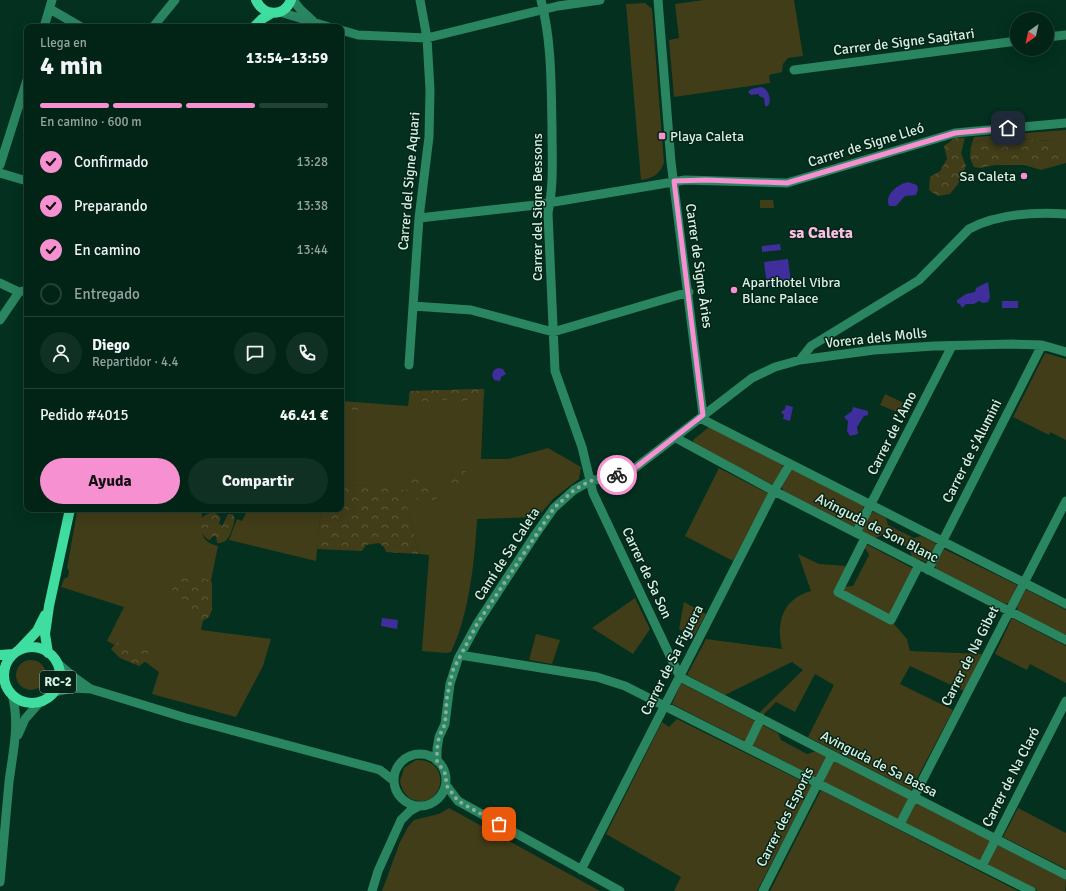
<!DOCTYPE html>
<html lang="es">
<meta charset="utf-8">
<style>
body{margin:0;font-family:Signika,sans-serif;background:#103024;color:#f1f3f6;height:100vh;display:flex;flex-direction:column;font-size:15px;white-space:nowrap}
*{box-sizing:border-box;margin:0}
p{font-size:13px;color:#96a4a1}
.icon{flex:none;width:22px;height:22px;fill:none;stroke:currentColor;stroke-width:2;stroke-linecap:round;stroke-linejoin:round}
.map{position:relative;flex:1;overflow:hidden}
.drawer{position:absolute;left:24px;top:24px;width:320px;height:488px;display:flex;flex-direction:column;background:#022417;border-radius:8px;box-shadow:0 4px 16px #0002,0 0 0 1px #234136}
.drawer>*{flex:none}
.needle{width:26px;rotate:213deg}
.fabs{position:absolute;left:1010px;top:12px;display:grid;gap:8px}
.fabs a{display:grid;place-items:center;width:44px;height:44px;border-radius:50%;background:#022417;box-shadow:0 4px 16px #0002,0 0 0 1px #234136;font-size:20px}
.pin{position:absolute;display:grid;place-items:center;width:34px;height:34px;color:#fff;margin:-17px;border-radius:8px;box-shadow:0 2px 6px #0006}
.courier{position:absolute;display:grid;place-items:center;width:40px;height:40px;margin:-20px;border:3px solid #f690d0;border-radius:50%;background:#fff;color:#222;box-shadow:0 1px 5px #0007}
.overview em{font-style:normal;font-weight:800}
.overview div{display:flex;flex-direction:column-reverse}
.overview{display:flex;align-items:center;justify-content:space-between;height:68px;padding:0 16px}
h1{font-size:26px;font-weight:800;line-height:30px}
.bar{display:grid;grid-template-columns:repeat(4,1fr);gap:6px 4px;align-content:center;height:48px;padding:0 16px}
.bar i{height:5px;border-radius:3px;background:#234136}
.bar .active{background:#f690d0}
.bar p{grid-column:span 4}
.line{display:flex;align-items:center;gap:10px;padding:0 16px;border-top:1px solid #234136}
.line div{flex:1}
.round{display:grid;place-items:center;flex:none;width:42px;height:42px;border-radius:21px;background:#103024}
ol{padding:0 16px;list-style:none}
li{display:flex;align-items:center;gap:12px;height:44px}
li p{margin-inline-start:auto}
li .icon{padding:4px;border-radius:50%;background:#f690d0;color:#111;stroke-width:4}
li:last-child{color:#96a4a1}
li i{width:22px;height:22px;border:2px solid #234136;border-radius:50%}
.cta{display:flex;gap:8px;margin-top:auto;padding:8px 16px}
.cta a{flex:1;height:46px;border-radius:24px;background:#f690d0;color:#111;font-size:16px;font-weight:800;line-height:46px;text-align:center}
.cta a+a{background:#103024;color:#f1f3f6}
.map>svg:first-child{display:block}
.green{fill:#413d19}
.forest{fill:url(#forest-crowns)}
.water{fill:#402e9c}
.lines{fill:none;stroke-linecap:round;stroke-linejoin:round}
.minor{stroke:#2a8561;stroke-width:9}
.major{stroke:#40dda0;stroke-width:10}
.done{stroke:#8bad9e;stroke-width:4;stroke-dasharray:0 7.2}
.route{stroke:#f690d0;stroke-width:5}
.poi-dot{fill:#f690d0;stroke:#062418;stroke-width:1.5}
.labels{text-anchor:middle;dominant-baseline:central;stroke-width:3;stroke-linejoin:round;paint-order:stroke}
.shield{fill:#062418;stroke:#96b4a5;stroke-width:1}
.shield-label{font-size:13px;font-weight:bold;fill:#d4f1e2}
.street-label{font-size:14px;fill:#d4f1e2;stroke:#062418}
.poi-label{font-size:14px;fill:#d4f1e2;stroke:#062418;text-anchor:start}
.quarter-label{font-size:16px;font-weight:bold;fill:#fac0e2;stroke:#062418}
</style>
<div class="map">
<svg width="1066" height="891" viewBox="0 0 1066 891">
<defs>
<pattern id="forest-crowns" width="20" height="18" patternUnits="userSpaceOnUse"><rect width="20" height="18" fill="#413d19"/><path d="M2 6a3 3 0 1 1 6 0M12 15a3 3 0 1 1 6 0" fill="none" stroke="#5c5a3a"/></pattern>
</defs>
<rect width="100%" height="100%" fill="#03301f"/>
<path class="green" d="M704,0H794L803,56L788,58L783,64L782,72L769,75L770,83L674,97L669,40L679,38L675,4Z
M645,3L652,9L664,163C659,175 653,178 641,180L626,4Z
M1066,130V163L1041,170L1024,165H1042L1057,141L983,138L971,146L974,137Z
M760,200H773L774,208H760Z
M1045,353L1066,359V440L1050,432L1049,435L1013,417Z
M484,389L481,459H508L548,448L581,467L579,479L553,499L538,517L477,519C475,559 469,616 451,652L446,653L422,651L429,555L419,554L402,487L341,485V401L408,406L410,391Z
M885,394L906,404L902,414L880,405Z
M709,427L782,464L783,468L774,484H771L694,444L693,440Z
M719,468L769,494L733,561L685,536Z
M791,470H793L864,506L855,526H853L783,491L782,487Z
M89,509H202C202,527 197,541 218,546L201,630L271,639L263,666L236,717L152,694L159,672L140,658L107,641L124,607L61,587L64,579L68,577L69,571L67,568L77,512Z
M248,509H321L316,561L229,540L237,519L242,521Z
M874,512L886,518L888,525L914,538L921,536L935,543L936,545L927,562L912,557L909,548L883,535L875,538L863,532L862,530L871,513Z
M866,544L914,569L894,624L907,639L910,651L982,654L964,691L910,666L900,684L953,710L911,790L808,737L834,685L815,674L795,712L776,702L763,715L759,713L803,670L792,662L725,695L687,675L706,639L782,649C776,623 782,599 811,591L798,554L819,564L848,566L843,587L853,586L869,555L864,546Z
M944,549L1017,585L1010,602L1006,604L936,569L935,566Z
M1027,590L1066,610V635L1018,611L1017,607L1025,591Z
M635,598L650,629L633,654L592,628Z
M684,602L706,614L694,636L679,629Z
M1012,618L1066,646V683L1030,664L1027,670L995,654Z
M536,634L560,640L552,664L529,660Z
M16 675a15 15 0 1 1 30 0a15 15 0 1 1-30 0Z
M681,683L778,733L781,740L807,754L816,751L1066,880L1065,891H1038L672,704Z
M677,719L812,786L757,891H674L681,877L606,834L662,722L669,727Z
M416,760C453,759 444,809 414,800C405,797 402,790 400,781L404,768Z
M821,790L1018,891H770Z
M449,808L600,891H382L400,842L408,827L414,820L439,814Z
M1018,808L1066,833V869L1003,837Z"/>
<path class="forest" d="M956,137L965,138L961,153L966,166L958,184L950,194L938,196L929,190L930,177L940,171L947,159L944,146Z
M983,138L1058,141L1063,155L1058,161L1042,165H995L980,168L974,167L970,158L971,146Z
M484,389V396L459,402L451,399L424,402L409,397L410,391Z
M341,401L372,404L371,408L366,411L341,409Z
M451,465L467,472L468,484L460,488L452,487L448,476Z
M416,476L419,479C430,480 434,482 440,492L436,500H418L406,489V482Z
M341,485L402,486L419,554L386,552L384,547L379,543L366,545L362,551L317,549L321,509H341Z
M215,512L221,518L219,523L222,526L228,514H233L235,519C232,529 230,544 217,543L216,536H213L210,540L207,539L198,529V520L207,514Z
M182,573L200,576L212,582V610L209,617L201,622L193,619L190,613L192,605L183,604L182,597L177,596L172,590L175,580Z
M123,642L136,650L148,649L149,659L139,666L120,658L111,649L116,643Z"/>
<path class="water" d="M761,87C769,89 772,100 768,106H765L764,98L759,96V94L751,95L748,92L751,89Z
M908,182L917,185L918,190L916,195L905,196L896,206H889C884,195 898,184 908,182Z
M780,244L781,250L762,252V246Z
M788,259L791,283L767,286L764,262Z
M988,282L990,297L988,302L983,303L979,301L974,304H966L962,308L960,304L957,303V300L966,294L975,292L976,288Z
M1002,301H1018V308H1002Z
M498,368L503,369L506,374L501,377L500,381L494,380L492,375L494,370Z
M786,405L793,407L790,421L783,419L784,415L781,412L785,409Z
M853,407L868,411V415L864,416L857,427L858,434L850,436L847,431L848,421L844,417L852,411Z
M382,618L398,620L397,629L381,626Z"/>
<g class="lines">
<path class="minor" d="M293,0L300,9L313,21
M541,0C552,42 551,85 552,128C552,156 554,185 548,213L555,371L582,447L593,493L680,677L1066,875
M658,0L671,162L703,415
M50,9L81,27
M280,12L329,27
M44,27L52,0
M153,27L175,0
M341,30L358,35L427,38L558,6L600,0
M1047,37L1066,35
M794,70L1017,41
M0,165L27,80
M0,173L27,181
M419,218L536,205L685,180L787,183L955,133L1066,123
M0,283L19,292L27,290
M413,306L471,310L553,332L689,292
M0,320L19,292
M800,360L811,346L919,280L969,229C997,214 1035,212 1066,214
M409,365L419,218L429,137L430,90L427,38L420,0
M700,418L1066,604
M676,438L774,491L1066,640
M856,533L952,346
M865,538L838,592L891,620L919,565
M928,570L1042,345
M460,655L597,677L625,686L1031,891
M56,662L75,678L89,688
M54,692L72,688L91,689L186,718L380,770L394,781
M18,735L25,719L40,702
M747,747L761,718
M394 780a26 26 0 1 1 52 0a26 26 0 1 1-52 0Z
M437,761V749L439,737L445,724L450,684L458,659L477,624L535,535L554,508L574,490L590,481L616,476L635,468L752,378L775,367L800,360L874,350L934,346L1012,344L1042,345L1066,352
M446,785L458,801L620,891
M900,824L1066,501
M982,866L1066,701
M581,870L774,491L790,464
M0,882C3,848 6,815 9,782C13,751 20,724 12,694
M372,891L378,871L401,820L410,811L419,806
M763,891L832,755"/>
<path class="major" d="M256,0C263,16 284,18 291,0
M254,27L262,19L272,13
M4 675a28 28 0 1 1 56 0a28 28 0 1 1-56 0Z
M19,650L37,631L45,615
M48,653L45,634L49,606L70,509
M0,655L13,654"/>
</g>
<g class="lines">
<path class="done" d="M499,824L458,801L446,785V775L437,761V749L439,737L445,724L447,697L453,670L477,624L554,508L574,490L590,481L617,475"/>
<path class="route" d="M617,475L635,468L703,415L674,181L706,180L787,183L955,133L1008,128"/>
</g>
<g class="poi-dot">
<rect x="658" y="132" width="8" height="8" rx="2"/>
<circle cx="1024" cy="176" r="4"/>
<circle cx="734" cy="290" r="4"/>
</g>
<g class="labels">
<rect class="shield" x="40" y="671" width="36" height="22" rx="3"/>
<g class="shield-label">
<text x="58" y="682">RC-2</text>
</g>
<g class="street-label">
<text transform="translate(904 42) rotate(-7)">Carrer de Signe Sagitari</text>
<text transform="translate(866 145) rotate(-17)">Carrer de Signe Lleó</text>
<text transform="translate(409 181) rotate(-85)">Carrer del Signe Aquari</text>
<text transform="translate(537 207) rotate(-90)">Carrer del Signe Bessons</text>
<text transform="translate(699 266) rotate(82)">Carrer de Signe Àries</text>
<text transform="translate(876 338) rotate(-6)">Vorera dels Molls</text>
<text transform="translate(892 433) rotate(-63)">Carrer de l'Amo</text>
<text transform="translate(972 451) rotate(-63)">Carrer de s'Alumini</text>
<text transform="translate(877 528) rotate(27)">Avinguda de Son Blanc</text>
<text transform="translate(507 554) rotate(-57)">Camí de Sa Caleta</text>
<text transform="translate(647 573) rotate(65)">Carrer de Sa Son</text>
<text transform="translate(970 656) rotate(-63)">Carrer de Na Gibet</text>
<text transform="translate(672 660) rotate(-63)">Carrer de Sa Figuera</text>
<text transform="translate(879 764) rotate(27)">Avinguda de Sa Bassa</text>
<text transform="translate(1011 777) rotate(-63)">Carrer de Na Claró</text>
<text transform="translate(785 817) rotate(-63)">Carrer des Esports</text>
</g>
<g class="poi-label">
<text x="670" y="136">Playa Caleta</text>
<text x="1016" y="176" text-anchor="end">Sa Caleta</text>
<text x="742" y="282">Aparthotel Vibra<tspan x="742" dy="16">Blanc Palace</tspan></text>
</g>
<g class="quarter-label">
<text x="821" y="233">sa Caleta</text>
</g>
</g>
</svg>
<div class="fabs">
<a><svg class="needle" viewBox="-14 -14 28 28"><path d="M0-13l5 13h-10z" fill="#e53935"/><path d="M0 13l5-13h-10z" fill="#96a4a1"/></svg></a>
</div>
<div class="pin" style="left:499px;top:824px;background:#ea580c"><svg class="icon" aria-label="bag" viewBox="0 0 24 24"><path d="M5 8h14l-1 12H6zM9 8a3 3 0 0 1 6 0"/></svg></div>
<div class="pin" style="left:1008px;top:128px;background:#1f2937"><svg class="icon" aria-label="home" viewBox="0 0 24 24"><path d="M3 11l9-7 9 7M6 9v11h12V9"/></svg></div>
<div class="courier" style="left:617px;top:475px"><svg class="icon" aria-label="bike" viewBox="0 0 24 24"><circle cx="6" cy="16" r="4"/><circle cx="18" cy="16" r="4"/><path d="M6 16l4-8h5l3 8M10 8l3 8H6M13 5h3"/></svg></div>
<section class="drawer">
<div class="overview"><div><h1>4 min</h1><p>Llega en</p></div><em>13:54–13:59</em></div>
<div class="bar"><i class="active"></i><i class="active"></i><i class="active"></i><i></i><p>En camino · 600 m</p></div>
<ol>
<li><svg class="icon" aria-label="check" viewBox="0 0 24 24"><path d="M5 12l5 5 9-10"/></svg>Confirmado<p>13:28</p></li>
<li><svg class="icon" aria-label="check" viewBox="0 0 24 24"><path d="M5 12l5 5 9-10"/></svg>Preparando<p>13:38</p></li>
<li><svg class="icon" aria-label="check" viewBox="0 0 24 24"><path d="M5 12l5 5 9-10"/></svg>En camino<p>13:44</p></li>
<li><i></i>Entregado</li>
</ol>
<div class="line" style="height:72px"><a class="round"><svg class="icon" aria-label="person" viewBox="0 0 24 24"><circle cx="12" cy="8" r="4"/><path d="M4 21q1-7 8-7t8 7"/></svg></a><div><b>Diego</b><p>Repartidor · 4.4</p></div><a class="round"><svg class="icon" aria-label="chat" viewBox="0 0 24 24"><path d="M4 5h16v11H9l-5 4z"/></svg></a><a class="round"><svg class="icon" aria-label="phone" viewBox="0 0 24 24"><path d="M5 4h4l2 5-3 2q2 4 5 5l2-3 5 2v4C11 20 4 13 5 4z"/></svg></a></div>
<div class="line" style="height:52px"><div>Pedido #4015</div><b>46.41 €</b></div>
<div class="cta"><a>Ayuda</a><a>Compartir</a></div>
</section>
</div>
